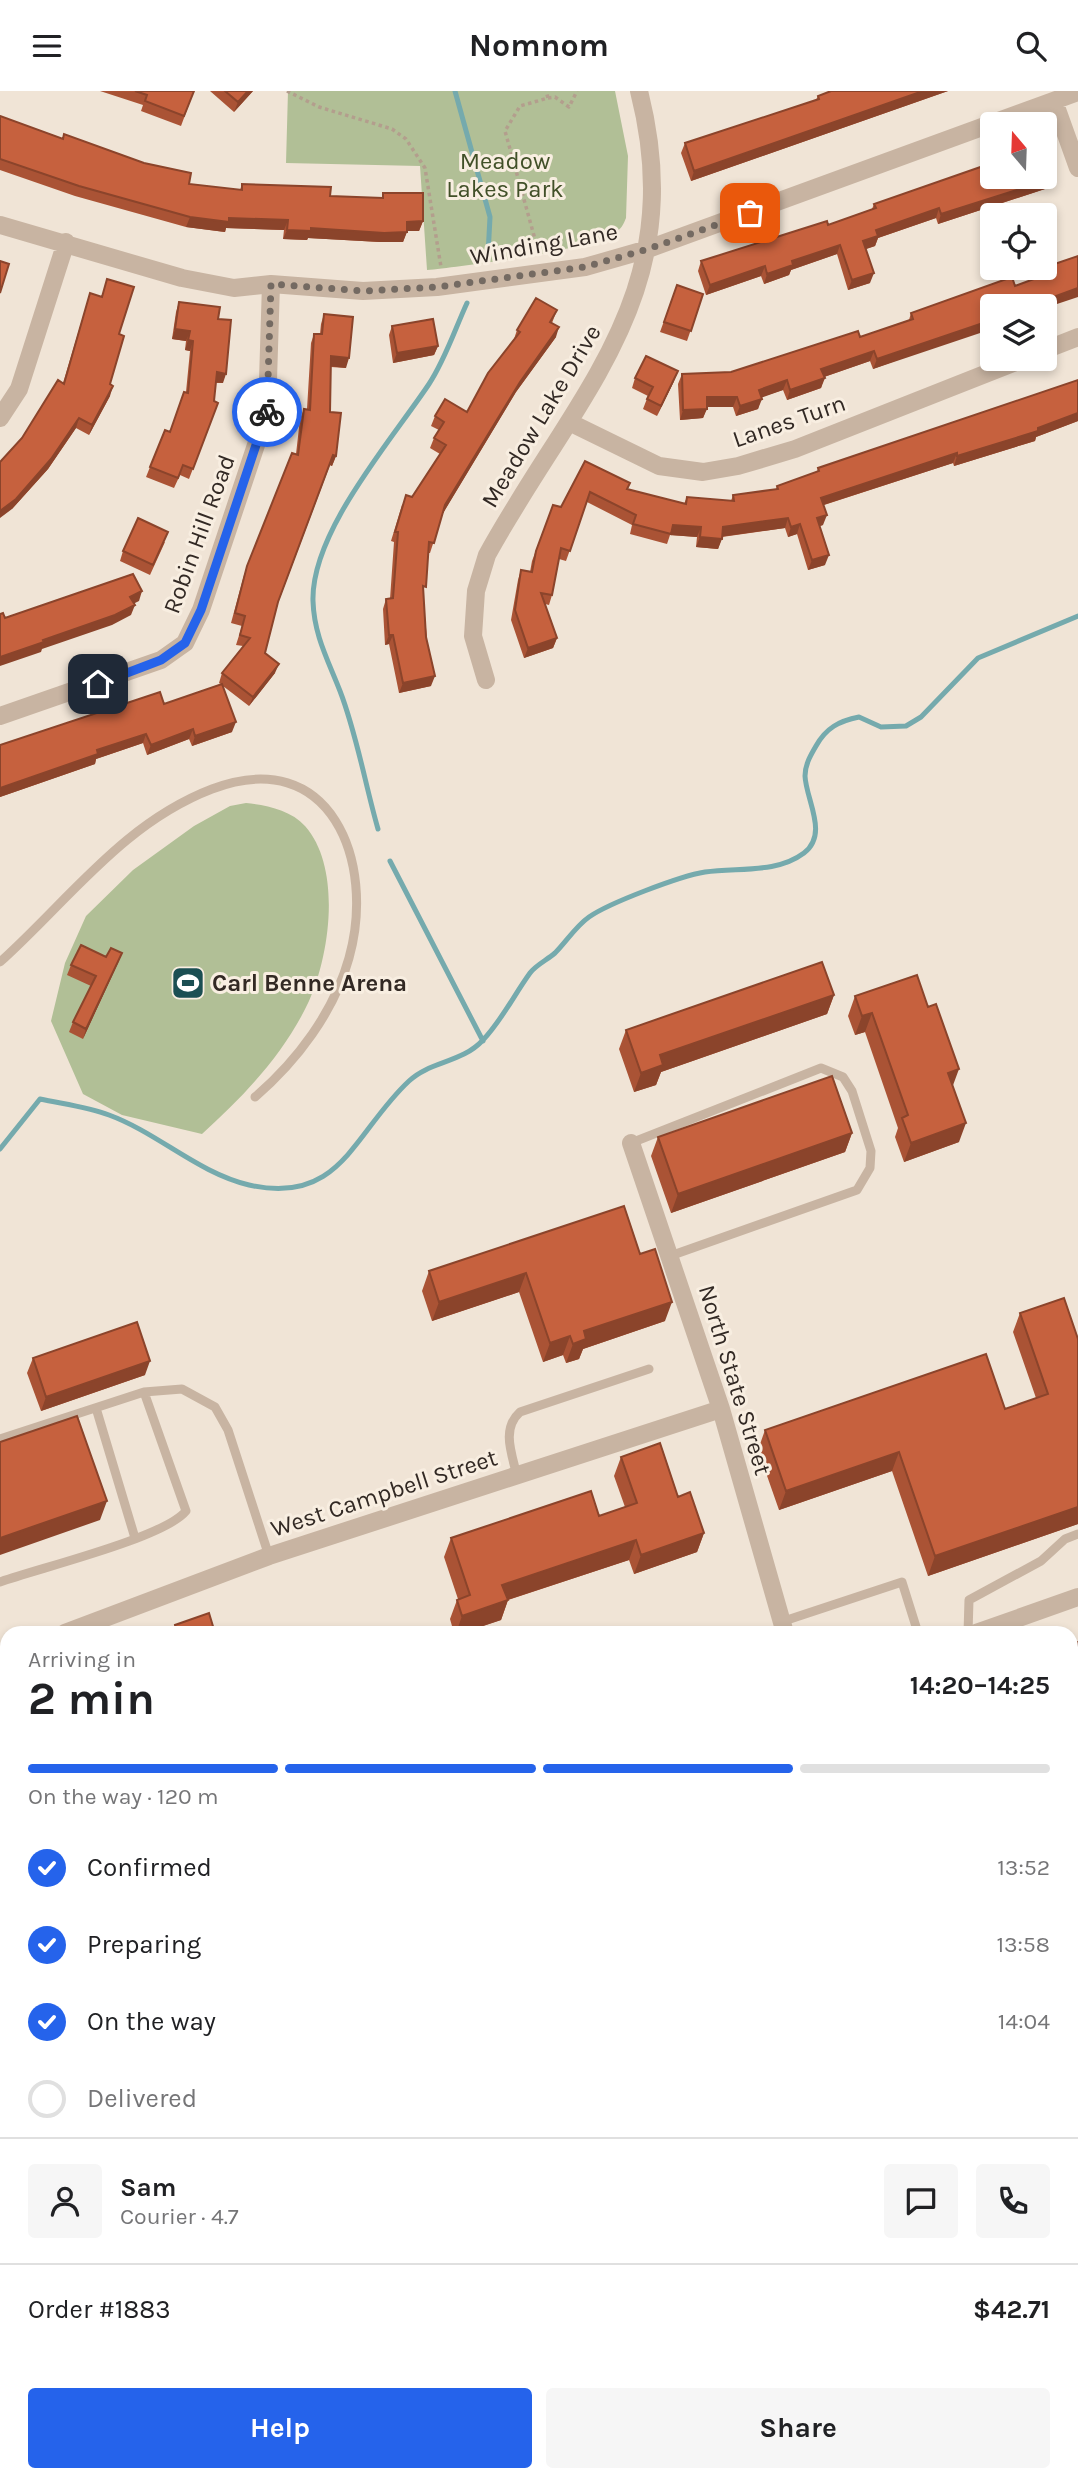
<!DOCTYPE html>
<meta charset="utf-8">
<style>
body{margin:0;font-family:Karla,sans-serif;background:#f6f6f6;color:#202124;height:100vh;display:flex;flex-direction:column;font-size:26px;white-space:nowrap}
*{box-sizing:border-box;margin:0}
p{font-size:23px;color:#757577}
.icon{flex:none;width:38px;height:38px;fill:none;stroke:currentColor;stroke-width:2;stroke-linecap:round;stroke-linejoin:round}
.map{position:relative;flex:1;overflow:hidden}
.drawer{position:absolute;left:0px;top:1535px;width:1078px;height:856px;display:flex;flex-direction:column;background:#fff;border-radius:21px 21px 0 0;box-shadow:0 4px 10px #0003}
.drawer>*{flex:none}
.needle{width:46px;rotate:341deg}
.tools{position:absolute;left:980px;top:21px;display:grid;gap:14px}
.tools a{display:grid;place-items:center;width:77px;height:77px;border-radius:7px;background:#fff;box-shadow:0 4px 10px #0003;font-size:35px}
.pin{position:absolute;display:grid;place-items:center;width:60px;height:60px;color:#fff;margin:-30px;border-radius:14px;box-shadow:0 4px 10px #0006}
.courier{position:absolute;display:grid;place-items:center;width:70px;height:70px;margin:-35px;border:5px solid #2563eb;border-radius:50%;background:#fff;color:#222;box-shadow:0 2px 9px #0007}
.headline em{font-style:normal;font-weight:700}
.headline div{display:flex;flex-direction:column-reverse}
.headline{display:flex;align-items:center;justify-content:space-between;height:119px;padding:0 28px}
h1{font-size:46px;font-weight:700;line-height:52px}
.bar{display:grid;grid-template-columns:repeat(4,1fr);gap:10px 7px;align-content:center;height:84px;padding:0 28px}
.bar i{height:9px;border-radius:5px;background:#e0e0e0}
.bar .current{background:#2563eb}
.bar p{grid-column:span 4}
.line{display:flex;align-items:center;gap:18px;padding:0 28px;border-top:2px solid #e0e0e0}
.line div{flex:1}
.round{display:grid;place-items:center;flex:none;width:74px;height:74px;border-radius:7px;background:#f6f6f6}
ol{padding:0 28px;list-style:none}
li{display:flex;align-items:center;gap:21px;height:77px}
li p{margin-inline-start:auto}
li .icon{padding:7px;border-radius:50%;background:#2563eb;color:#fff;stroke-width:4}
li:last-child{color:#757577}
li i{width:38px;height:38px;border:4px solid #e0e0e0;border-radius:50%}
.cta{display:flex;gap:14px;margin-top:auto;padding:14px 28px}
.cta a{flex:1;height:80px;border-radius:7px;background:#2563eb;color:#fff;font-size:28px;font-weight:700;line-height:80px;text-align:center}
.cta a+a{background:#f6f6f6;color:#202124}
header{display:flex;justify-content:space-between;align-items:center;height:91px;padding:0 28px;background:#fff;font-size:32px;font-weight:700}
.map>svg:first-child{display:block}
.green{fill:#b1bf96}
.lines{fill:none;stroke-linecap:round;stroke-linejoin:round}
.stream{stroke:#75aaad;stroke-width:5}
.path{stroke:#b39e8d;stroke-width:3.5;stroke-dasharray:3.5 3.5;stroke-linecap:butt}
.service{stroke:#c8b4a2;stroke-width:9}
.minor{stroke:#c8b4a2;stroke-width:18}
.wall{fill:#aa5335}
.shaded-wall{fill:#8b442b}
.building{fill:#c6613e;stroke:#8b442b;stroke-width:2}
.done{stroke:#746a62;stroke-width:7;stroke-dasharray:0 12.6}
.route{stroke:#2563eb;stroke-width:9}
.labels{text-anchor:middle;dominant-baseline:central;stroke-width:6;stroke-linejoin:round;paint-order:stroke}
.park-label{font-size:24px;fill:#415028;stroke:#f8eee1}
.street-label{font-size:24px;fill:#322924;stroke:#f8eee1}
.poi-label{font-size:24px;font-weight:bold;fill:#322924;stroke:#f8eee1;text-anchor:start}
</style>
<header><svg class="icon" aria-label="menu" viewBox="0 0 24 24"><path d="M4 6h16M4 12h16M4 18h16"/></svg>Nomnom<svg class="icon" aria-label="search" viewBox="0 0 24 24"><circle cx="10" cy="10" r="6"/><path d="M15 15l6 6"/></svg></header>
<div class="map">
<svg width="1078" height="2389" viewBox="0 0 1078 2389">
<rect width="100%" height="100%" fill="#f0e4d6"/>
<path class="green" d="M288,0H615L628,65L626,127C624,132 622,137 617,140C591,160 464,175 427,179L420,75L286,72Z
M246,712C266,714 291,719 305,735C342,777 330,863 309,910C285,962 244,1005 202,1043L122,1024L83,1003L51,930L65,872L86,825L133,779L194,735L230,715Z
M0,1734L7,1735V1945H0Z
M305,2384H446L430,2389H307Z"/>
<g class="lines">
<path class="stream" d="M455,0L490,126L488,164
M378,738C365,693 357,644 340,600C328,569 314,544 313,510C311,441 391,350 429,293C445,269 455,238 467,212
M390,770L483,950
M0,1058L40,1008C63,1013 88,1016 109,1024C158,1042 198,1082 249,1094C341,1115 354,1041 409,990C430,970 462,972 483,949C502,929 514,904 530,882C536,874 547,869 555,862C566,851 576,835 589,826C609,812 680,785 705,781C738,776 776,783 804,762C829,743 806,709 805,685C805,673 811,664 816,655C826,637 839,630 859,626L881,636L906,635L921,626L978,567L1078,525"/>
<path class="path" d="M287,0L319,16L392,38L406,48L425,77L441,176
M548,7L555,6L569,16L577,0
M538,159L505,40L520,15L548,7L546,0"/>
<path class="service" d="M0,871C68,810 123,732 212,698C331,653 376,771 349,867C334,921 297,970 255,1006
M631,1052L821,977L843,986L852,1000L871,1060L870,1077L857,1099L670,1165
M96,1317L135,1447
M0,1348L144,1301L182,1298L215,1316L228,1339L269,1465
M517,1385C512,1363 501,1338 520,1321L649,1278
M0,1491C39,1477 164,1447 186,1420L144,1301
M781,1531L902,1491L918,1542
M968,1542L969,1509L1041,1470L1065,1448L1078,1443
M0,1692L7,1690"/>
<path class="minor" d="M1054,10L1078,77
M0,134L182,187L234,197L271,193L363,200L437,196L585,176L648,158L1078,1
M1045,259L1078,246
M0,327L19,298L66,151
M571,332L659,375L703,381L738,375L795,358L1023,268
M486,589L473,545L476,500L487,464C576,302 691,204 639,0
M0,625L161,569L185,552L201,519L267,321L271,193
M631,1052L721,1318L785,1542
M65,1542L269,1465L721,1318
M976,1542L1078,1506
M1071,1834L1078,1832
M1071,2187L1078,2185
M0,2196L7,2193
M1071,2232L1078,2254
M292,2384L294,2389
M710,2384L712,2389
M463,2389L480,2384"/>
</g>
<path class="wall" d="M100,0H194L181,35L141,20L143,14Z
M210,0H253L234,21Z
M831,0H948L691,90L681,62L685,52L816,9L818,5Z
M0,25L189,93L240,99L242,93L330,105L382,107L383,102L423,130L419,140H407L403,151H380L308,147L307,149L283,148L284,139L226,137L225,141L186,136L75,105L0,79Z
M1048,97L938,133L936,127L878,147L875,155L866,158L870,192L848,199L837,163L791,179L789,184L764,193L761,185L706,204L698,180L701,170L828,134L872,118L874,113Z
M1078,165L1045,215L873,278L870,270L824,286L821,297L787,309L783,299L761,306L758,318L736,325L733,316H707L703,327L680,329L678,293L682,283L731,281L860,246L909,229L911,222L1015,195L1039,186L1043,177Z
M677,194L703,203L687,250L660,241Z
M90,202L119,243L110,293V305L89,344L76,337L48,378L12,418L22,347L63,292Z
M179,211L218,228L223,292H216L214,310L218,312L189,388L180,384L174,397L146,386L150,376L170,341L186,301L190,260L185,259L186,250L172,248L176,221Z
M557,219L552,232L556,246L516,301L443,422L430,462H428L423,502L431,595L399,602L389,553L385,554L383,518L386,508H390L394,451L391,450L402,414L412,406L440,363L430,357L434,347L439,339L431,335L435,325L467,321L514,248L517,239Z
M324,223L346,277L331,276L330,321L336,365L332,375L330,374L278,512L265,562L275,582L249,615L223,595L232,641L192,655L189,648L147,664L143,652L96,668L95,673L0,706V654L164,613L221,593L219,592L222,582L243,555L236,554L242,535L231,532L244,484L292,362L296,363L300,328L304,318H307L311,252L314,243H320L321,233Z
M392,235L438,255L434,264L393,272L389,244Z
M635,287L674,290L657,325L643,318L648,305L632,297Z
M1078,289V330L1036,346L1035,350L954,375L953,372L824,414L823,434L820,435L825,474L808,479L797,443L788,446L785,437L722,446L718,458L696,456L697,446L670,444L667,453L630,443L632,434L587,411L566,470L559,468L552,504L549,514L545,513L557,547L553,557L524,567L511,529L518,489L521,479L530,481L532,470L553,414L561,416L585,370L630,392L627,398L684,413L687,406L731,410L733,404L776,398L777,395L817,381L818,377Z
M165,451L150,484L120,470L123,460Z
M122,862L83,948L69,941L73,931L91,895L67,884L71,874Z
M834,904L827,923L661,981L656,994L634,1001L619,958L626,939Z
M855,905L952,995L959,1051L904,1071L895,1046L898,1037L865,941L855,944L848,925Z
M852,1042L845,1061L671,1122L651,1065L658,1046Z
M640,1163L665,1230L583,1258L579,1268L566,1272L563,1264L543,1271L519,1201L432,1230L422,1200L429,1180Z
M1064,1207L1078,1433L928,1485L892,1380L779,1419L758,1359L765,1339L1005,1318L1036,1307L1013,1241L1020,1222Z
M33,1267L145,1284L41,1320L27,1282Z
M621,1366L678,1406L704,1442L697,1461L634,1483L629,1469L508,1509L501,1529L462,1542H454L450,1528L457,1509L458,1508L444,1466L451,1447L599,1425L625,1416L614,1385Z
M175,1534L215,1542H172Z"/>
<path class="shaded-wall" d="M248,0H253L234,21L238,11Z
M923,0H948L691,90L694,80Z
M1051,88L1048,97L938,133L941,123Z
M939,117L936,127L878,147L875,155L860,160L863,150L876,139Z
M190,126L229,127L288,129L284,139L226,137L225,141L186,136Z
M423,130L419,140H403L407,131Z
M311,137L407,141L403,151H380L308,147L307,149L283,148L287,139Z
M840,154L837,163L791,179L789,184L764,193L767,183L792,170Z
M765,175L761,185L706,204L710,194Z
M874,182L870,192L848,199L852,189Z
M1078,197V206L1045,217V215H1034L1045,209Z
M992,229V238L873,278L877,268Z
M559,236L556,246L516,301L442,424L445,414L520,291Z
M175,238L190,240L186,250L172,248Z
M188,249L193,250L190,260L185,259Z
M438,255L434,264L393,272L397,262Z
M874,260L870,270L818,288L821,278Z
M331,265L349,267L346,277L328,275Z
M678,280L674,290L657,325L661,315Z
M217,281L226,283L223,292L213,291Z
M825,287L821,297L787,309L790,299Z
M787,289L783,299L755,309L759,299Z
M113,295L110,305L89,344L92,334Z
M707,306H737L733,316H703Z
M762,308L758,318L736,325L740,315Z
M707,318L703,327L680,329L683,319Z
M1078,322V330L1036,346L1035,350L954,375L957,365L1038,337Z
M79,327L76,337L48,378L12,418L0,427V420Z
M957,362L953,372L817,416L821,407Z
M333,364L336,365L332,375L330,374Z
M827,424L823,434L813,437L817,427Z
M788,427L785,437L719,446L723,436Z
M800,433L797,443L788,446L791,436Z
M673,434L701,436L697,446L670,444Z
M700,446L722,448L718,458L696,456Z
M829,464L825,474L808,479L812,469Z
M142,500L139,510L127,516L130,506Z
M135,514L131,524L112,534L42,558L41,561L0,575V566Z
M389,544H393L389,553L385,554Z
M557,547L553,557L524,567L528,557Z
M279,573L275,582L249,615L253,606Z
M435,585L431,595L399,602L403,592Z
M236,631L232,641L192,655L195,645Z
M193,638L189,648L147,664L151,654Z
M146,643L143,652L96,668L95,673L0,706V697L97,659Z
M122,862L118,872L83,948L86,938Z
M834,904L827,923L661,981L656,994L634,1001L641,982L660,964Z
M872,922L865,941L855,944L862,925Z
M959,978L952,997L948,982Z
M966,1032L959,1051L904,1071L911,1052Z
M852,1042L845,1061L671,1122L678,1103Z
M526,1182L519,1201L432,1230L439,1211Z
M672,1211L665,1230L583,1258L579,1268L566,1272L573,1253L584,1240Z
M570,1245L563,1264L543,1271L550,1252Z
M150,1270L145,1284L41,1320L46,1306Z
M899,1361L892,1380L779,1419L786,1400Z
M107,1410L100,1429L0,1464V1447Z
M1078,1416V1433L928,1485L935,1465Z
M704,1442L697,1461L634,1483L641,1464Z
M636,1449L629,1469L495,1513L502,1494Z
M508,1509L501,1529L462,1542H456L462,1525Z
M1078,1575V1583L1071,1586V1577Z
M1078,1732V1740L1071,1743V1734Z
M1078,1750V1758L1071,1761V1753Z
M1078,1902V1911L1071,1914V1905Z
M1078,2125V2134L1071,2136L1072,2127Z"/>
<path class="building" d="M135,0H194L184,25L145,10L147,4Z
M225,0H248L238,11Z
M831,0H923L694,80L685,52L819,8L818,5Z
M0,25L63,48L64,43L144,72L191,82L189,93L242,99V93L331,96L330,105L383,107V102H423V130L407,131V141L384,142L311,137V140L287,139L288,129L229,127V131L190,126L79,95L0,68Z
M1045,69L1051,88L941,123L939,117L876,139L878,145L863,150L874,182L852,189L840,154L792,170L793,174L767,183L765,175L710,194L701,170L827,130L828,134L876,117L874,113L992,72V86H1045Z
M1078,165V197L1045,209L1046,211L1034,215H992V229L877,268L874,260L821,278L825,287L790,299L787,289L759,299L762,308L740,315L737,306H707V318L683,319L682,283L731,281L858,240L860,246L913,228L911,222L1012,186L1015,195L1045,184L1043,177Z
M0,170L9,173L0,202Z
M107,188L134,196L119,243L124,245L110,293L113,295L92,334L79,327L51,368L16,408L0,420V371L22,347L58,289L64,293L90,202L102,206Z
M677,194L703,203L691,240L664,231Z
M536,207L557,219L550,231L559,236L520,291L445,414L434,452L429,451L426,496L423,495L426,546L435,585L403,592L393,544H389L386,508L393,507L398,441H395L406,404L412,406L446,354L434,347L444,331L435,325L445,308L467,321L488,282L520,241L517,239Z
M179,211L220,216L218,228L231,229L226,283L217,281L214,310L218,312L193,378L183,374L178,387L150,376L165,339L170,341L184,301L188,302L193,250L188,249L190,240L175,238Z
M324,223L353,226L349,267L331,265L330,321L341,322L336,365L333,364L278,511L265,562L279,573L253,606L222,582L250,547L240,544L245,525L235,522L247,475L292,362L298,364L304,318L310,319L314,243H322Z
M433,228L438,255L397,262L392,235Z
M646,265L678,280L661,315L647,308L653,296L635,287Z
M1078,289V322L1038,337V340L957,365V362L821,407L827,424L817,427L829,464L812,469L800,433L791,436L788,427L723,436L722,448L700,446L701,436L673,434L671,443L633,433L636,424L590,401L570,460L561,457L552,504L541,502L557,547L528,557L515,519L521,479L532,481L536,460L553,414L561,416L585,370L630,392L627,398L686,413L687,406L734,410L733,404L778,398L777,395L819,380L818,377Z
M138,427L168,441L153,474L123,460Z
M133,483L142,500L130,506L135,514L115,524L43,549L44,551L0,566V523L3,522L5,527Z
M222,593L236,631L195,645L193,638L151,654L146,643L97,659L98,663L0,697V654L160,601L164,613Z
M81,854L106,866L111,857L122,862L86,938L73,931L96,885L71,874Z
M822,871L834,904L660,964L663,974L641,982L626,939Z
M917,884L928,916L936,913L959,978L948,982L966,1032L911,1052L902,1027L908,1024L872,922L862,925L855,905Z
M832,985L852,1042L678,1103L658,1046Z
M624,1115L640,1163L655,1158L672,1211L584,1240L586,1248L573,1253L570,1245L550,1252L526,1182L439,1211L429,1180Z
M1064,1207L1078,1248V1416L935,1465L899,1361L786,1400L765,1339L986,1263L1005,1318L1048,1303L1020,1222Z
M137,1231L150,1270L46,1306L33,1267Z
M77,1325L107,1410L0,1447V1351Z
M660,1352L678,1406L690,1401L704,1442L641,1464L636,1449L502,1494L508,1509L462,1525L457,1509L470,1504L451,1447L591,1400L599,1425L637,1412L621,1366Z
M209,1522L215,1542H177L175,1534Z
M1078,1551V1575L1071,1577V1553Z
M1078,1708V1732L1071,1734V1710Z
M1078,1736V1750L1071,1753V1739Z
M1078,1871V1902L1071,1905V1873Z
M1078,2080V2125L1072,2127L1071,2082Z"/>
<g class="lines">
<path class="done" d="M267,321L271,193L363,200L437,196L585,176L648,158L750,122"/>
<path class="route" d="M98,593L161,569L185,552L201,519L267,321"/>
</g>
<defs>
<symbol id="stadium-square" viewBox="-11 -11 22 22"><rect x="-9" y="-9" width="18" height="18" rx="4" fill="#1b4f53" stroke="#f8eee1"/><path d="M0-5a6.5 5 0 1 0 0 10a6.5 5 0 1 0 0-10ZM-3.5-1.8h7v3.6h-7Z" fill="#fff"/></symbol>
</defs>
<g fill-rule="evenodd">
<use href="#stadium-square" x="169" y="873" width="38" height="38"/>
</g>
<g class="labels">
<g class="park-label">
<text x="505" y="70">Meadow<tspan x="505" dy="28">Lakes Park</tspan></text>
</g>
<g class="street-label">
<text transform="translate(544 153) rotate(-10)">Winding Lane</text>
<text transform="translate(541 325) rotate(-59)">Meadow Lake Drive</text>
<text transform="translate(789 330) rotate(-19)">Lanes Turn</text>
<text transform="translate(199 443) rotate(-70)">Robin Hill Road</text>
<text transform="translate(735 1289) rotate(73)">North State Street</text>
<text transform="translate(384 1402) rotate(-18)">West Campbell Street</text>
</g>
<g class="poi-label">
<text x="212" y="892">Carl Benne Arena</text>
</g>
</g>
</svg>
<div class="tools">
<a><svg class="needle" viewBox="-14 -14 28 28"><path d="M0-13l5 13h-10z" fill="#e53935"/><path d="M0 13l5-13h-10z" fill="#757577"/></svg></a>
<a><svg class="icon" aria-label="locate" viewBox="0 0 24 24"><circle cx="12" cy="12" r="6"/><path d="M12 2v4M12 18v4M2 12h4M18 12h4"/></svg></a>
<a><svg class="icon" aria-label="layers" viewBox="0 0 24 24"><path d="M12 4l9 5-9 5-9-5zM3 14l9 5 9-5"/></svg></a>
</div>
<div class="pin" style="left:750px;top:122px;background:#ea580c"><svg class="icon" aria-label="bag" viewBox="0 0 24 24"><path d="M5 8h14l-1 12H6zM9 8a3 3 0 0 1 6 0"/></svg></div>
<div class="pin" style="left:98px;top:593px;background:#1f2937"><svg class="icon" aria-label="home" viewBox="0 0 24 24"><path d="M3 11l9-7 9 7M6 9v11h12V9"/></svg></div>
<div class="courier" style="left:267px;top:321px"><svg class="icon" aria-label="bike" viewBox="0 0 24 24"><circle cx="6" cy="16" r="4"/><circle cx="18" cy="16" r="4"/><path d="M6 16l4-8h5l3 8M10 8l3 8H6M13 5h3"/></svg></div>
<section class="drawer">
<div class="headline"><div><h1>2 min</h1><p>Arriving in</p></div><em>14:20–14:25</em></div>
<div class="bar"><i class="current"></i><i class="current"></i><i class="current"></i><i></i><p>On the way · 120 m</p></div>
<ol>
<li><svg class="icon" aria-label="check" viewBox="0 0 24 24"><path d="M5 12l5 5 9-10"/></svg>Confirmed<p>13:52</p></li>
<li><svg class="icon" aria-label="check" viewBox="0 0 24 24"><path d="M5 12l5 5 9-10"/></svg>Preparing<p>13:58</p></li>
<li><svg class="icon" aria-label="check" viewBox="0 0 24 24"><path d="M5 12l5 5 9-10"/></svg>On the way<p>14:04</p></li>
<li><i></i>Delivered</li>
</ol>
<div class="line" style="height:126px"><a class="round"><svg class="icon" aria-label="person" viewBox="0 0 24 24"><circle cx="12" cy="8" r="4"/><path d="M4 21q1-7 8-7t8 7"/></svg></a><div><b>Sam</b><p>Courier · 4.7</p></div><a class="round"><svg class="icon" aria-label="chat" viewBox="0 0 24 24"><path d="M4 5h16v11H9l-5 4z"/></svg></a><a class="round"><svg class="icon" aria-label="phone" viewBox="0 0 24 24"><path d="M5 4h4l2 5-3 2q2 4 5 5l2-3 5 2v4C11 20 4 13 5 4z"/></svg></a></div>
<div class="line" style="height:91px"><div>Order #1883</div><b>$42.71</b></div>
<div class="cta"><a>Help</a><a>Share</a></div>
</section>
</div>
